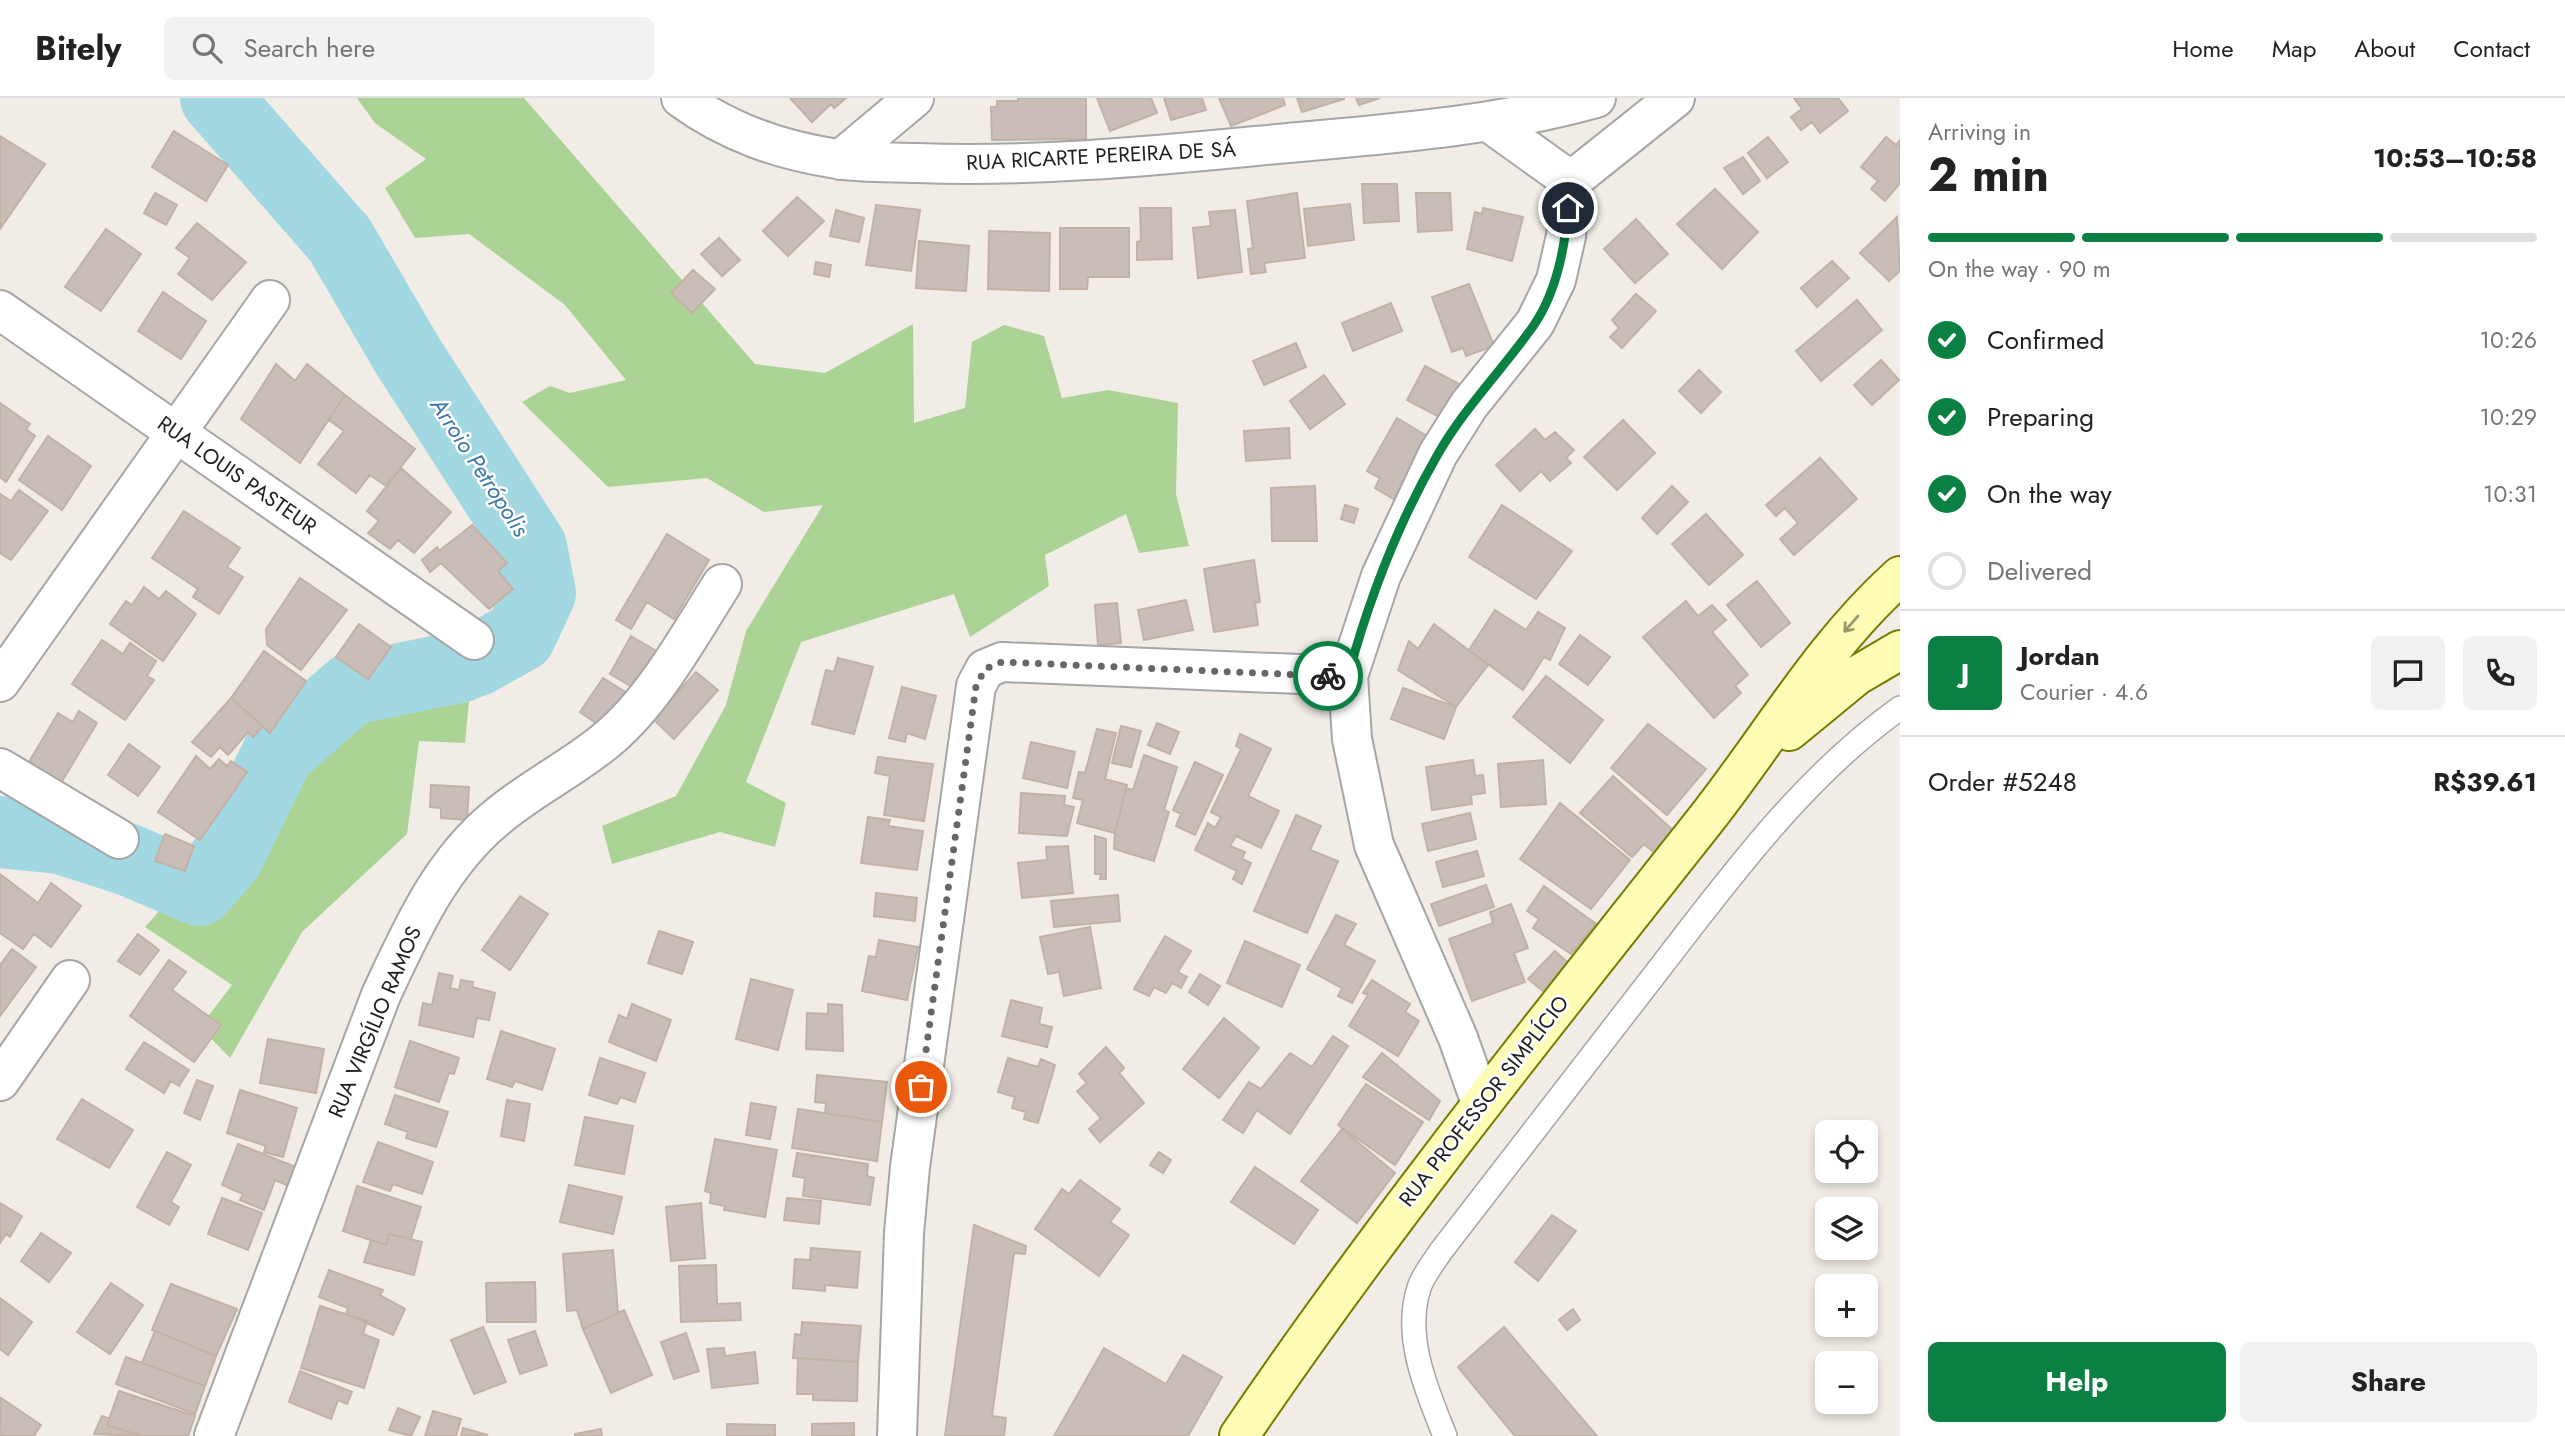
<!DOCTYPE html>
<meta charset="utf-8">
<style>
body{margin:0;font-family:Jost,sans-serif;background:#f2f2f2;color:#222;height:100vh;display:flex;flex-direction:column;font-size:26px;white-space:nowrap}
*{box-sizing:border-box;margin:0}
p{font-size:23px;color:#767676}
.icon{flex:none;width:38px;height:38px;fill:none;stroke:currentColor;stroke-width:2;stroke-linecap:round;stroke-linejoin:round}
.map{position:relative;flex:1;overflow:hidden}
.panel{display:flex;flex-direction:column;background:#fff;width:665px}
.panel>*{flex:none}
.tools{position:absolute;left:1815px;top:1022px;display:grid;gap:14px}
.tools a{display:grid;place-items:center;width:63px;height:63px;border-radius:10px;background:#fff;box-shadow:0 4px 10px #0003;font-size:35px}
.pin{position:absolute;display:grid;place-items:center;width:60px;height:60px;color:#fff;margin:-30px;border:4px solid #fff;border-radius:50%;box-shadow:0 2px 7px #0007}
.courier{position:absolute;display:grid;place-items:center;width:70px;height:70px;margin:-35px;border:5px solid #0b8043;border-radius:50%;background:#fff;color:#222;box-shadow:0 2px 9px #0007}
.overview em{font-style:normal;font-weight:700}
.overview div{display:flex;flex-direction:column-reverse}
.overview{display:flex;align-items:center;justify-content:space-between;height:119px;padding:0 28px}
h1{font-size:46px;font-weight:700;line-height:52px}
.bar{display:grid;grid-template-columns:repeat(4,1fr);gap:10px 7px;align-content:center;height:84px;padding:0 28px}
.bar i{height:9px;border-radius:5px;background:#e0e0e0}
.bar .selected{background:#0b8043}
.bar p{grid-column:span 4}
.line{display:flex;align-items:center;gap:18px;padding:0 28px;border-top:2px solid #e0e0e0}
.line div{flex:1}
.round{display:grid;place-items:center;flex:none;width:74px;height:74px;border-radius:10px;background:#f2f2f2}
ol{padding:0 28px;list-style:none}
li{display:flex;align-items:center;gap:21px;height:77px}
li p{margin-inline-start:auto}
li .icon{padding:7px;border-radius:50%;background:#0b8043;color:#fff;stroke-width:4}
li:last-child{color:#767676}
li i{width:38px;height:38px;border:4px solid #e0e0e0;border-radius:50%}
.action{display:flex;gap:14px;margin-top:auto;padding:14px 28px}
.action a{flex:1;height:80px;border-radius:10px;background:#0b8043;color:#fff;font-size:28px;font-weight:700;line-height:80px;text-align:center}
.action a+a{background:#f2f2f2;color:#222}
header{display:flex;align-items:center;gap:42px;box-sizing:border-box;height:98px;padding:0 35px;background:#fff;border-bottom:2px solid #e0e0e0}
header strong{font-size:33px}
nav{display:flex;gap:38px;margin-inline-start:auto;font-size:24px}
.search{width:490px;height:63px;background:#f2f2f2;display:flex;align-items:center;gap:18px;box-sizing:border-box;padding:0 24px;border-radius:10px;color:#767676;font-size:26px}
main{display:flex;flex:1;min-height:0}
.map>svg:first-child{display:block}
.forest{fill:#acd396}
.lines{fill:none;stroke-linecap:round;stroke-linejoin:round}
.river{stroke:#a1d8e2;stroke-width:72}
.building{fill:#c9beb7;stroke:#c4b1a6;stroke-width:2}
.lane-casing{stroke:#a6a6a6;stroke-width:26}
.street-casing{stroke:#a6a6a6;stroke-width:42}
.secondary-casing{stroke:#777c00;stroke-width:42}
.lane{stroke:#fff;stroke-width:23}
.street{stroke:#fff;stroke-width:38}
.secondary{stroke:#fffdb5;stroke-width:38}
.oneway{stroke:#9a9972}
.done{stroke:#686764;stroke-width:7;stroke-dasharray:0 12.6}
.route{stroke:#0b8043;stroke-width:9}
.labels{text-anchor:middle;dominant-baseline:central;stroke-width:5;stroke-linejoin:round;paint-order:stroke}
.street-label{font-size:21px;fill:#1f1f1f;stroke:#fff}
.water-label{font-size:23px;font-style:italic;fill:#3e79a6;stroke:#fff}
</style>
<header>
<strong>Bitely</strong>
<div class="search"><svg class="icon" aria-label="search" viewBox="0 0 24 24"><circle cx="10" cy="10" r="6"/><path d="M15 15l6 6"/></svg>Search here</div>
<nav><a>Home</a><a>Map</a><a>About</a><a>Contact</a></nav>
</header>
<main>
<div class="map">
<svg width="1900" height="1338" viewBox="0 0 1900 1338">
<rect width="100%" height="100%" fill="#f1ece5"/>
<path class="forest" d="M357,0H524L755,266L825,275L913,226L914,325L965,310L972,244L1004,227L1044,238L1062,300L1108,292L1178,305L1176,396L1189,448L1139,455L1126,416L1045,457L1049,488L970,539L954,496L801,544L746,684L786,705L775,749L720,734L612,766L602,728L676,698L726,607L746,533L823,407L764,414L707,380L608,389L522,304L550,288L570,295L626,282L565,207L469,136L415,140L385,90L426,61L375,25Z
M400,590L470,593L465,645L419,643L407,736L302,834L230,960L200,929L232,887L145,829L232,732L256,724L316,630Z"/>
<g class="lines">
<path class="river" d="M0,734L60,740L129,762L199,792L228,758L278,655L351,591L459,569L477,562L520,538L540,495L531,449L409,260L340,142L216,0"/>
</g>
<path class="building" d="M790,0H846L834,10L831,6L812,24Z
M1018,0H1086V41L992,42L991,9H997V3H1018Z
M1097,0H1151L1157,15L1110,33Z
M1164,0H1202L1206,12L1171,22Z
M1219,0H1283L1285,7L1231,28Z
M1297,0H1344V1L1302,14Z
M1356,0H1380L1359,7Z
M1794,0H1838L1848,13L1820,35L1812,24L1801,32L1791,19L1802,11Z
M174,33L228,67L206,103L152,69Z
M0,38L45,66L0,131Z
M1768,39L1788,64L1767,80L1748,55Z
M1886,39L1896,47L1900,42V85L1885,103L1871,91L1878,83L1861,69Z
M1743,59L1760,83L1743,96L1724,70Z
M1362,86H1397L1399,123L1364,125Z
M1715,91L1758,134L1722,171L1677,126Z
M155,95L177,107L166,127L144,115Z
M1297,95L1305,160L1264,165L1266,174L1251,176L1248,151L1253,150L1247,103Z
M1416,95H1450L1452,132L1418,134Z
M797,99L824,123L788,158L763,133Z
M1350,106L1354,142L1308,148L1304,111Z
M876,107L920,112L911,173L866,167Z
M1140,110H1171L1172,161L1137,162V144L1141,143Z
M1483,110L1523,119L1512,163L1467,151L1475,114L1482,116Z
M836,112L864,120L859,144L830,138Z
M1235,112L1242,174L1198,180L1193,130L1211,128L1209,114Z
M1897,119L1900,173L1889,183L1860,155Z
M1636,121L1668,156L1635,185L1604,151Z
M197,125L246,164L212,202L178,176L190,160L176,150Z
M1060,130H1129V179H1088L1087,191H1060Z
M106,131L141,156L101,213L65,189Z
M989,133L1050,135L1049,193L988,191Z
M719,140L740,162L722,178L701,156Z
M919,143L969,148L966,193L916,190Z
M1832,163L1849,180L1817,209L1801,190Z
M816,164L831,167L829,179L814,176Z
M693,172L715,191L692,215L671,195Z
M1469,186L1494,248L1466,258L1463,250L1452,254L1432,199Z
M163,194L206,223L181,261L138,233Z
M1636,196L1656,213L1622,250L1610,239L1619,230L1612,222Z
M1857,202L1882,232L1821,283L1796,253Z
M1391,205L1402,233L1353,253L1342,225Z
M1296,245L1306,269L1264,287L1253,263Z
M1881,262L1899,282L1872,307L1854,287Z
M276,266L295,283L307,266L345,297L300,365L241,321Z
M1425,268L1459,286L1441,320L1407,302Z
M1699,272L1721,294L1701,315L1679,293Z
M1324,277L1345,306L1310,331L1290,303Z
M345,297L415,351L386,388L370,377L356,395L318,366L344,333L329,322Z
M0,305L30,326L26,331L35,338L6,384L0,379Z
M1397,320L1432,341L1397,403L1375,390L1380,380L1367,373Z
M1623,322L1655,355L1617,392L1584,359Z
M1289,330L1290,360L1246,363L1244,333Z
M1535,331L1545,342L1555,334L1574,352L1566,360L1571,365L1550,383L1541,373L1520,393L1496,367Z
M48,338L91,368L62,412L19,382Z
M1820,360L1857,401L1794,457L1780,441L1798,425L1785,410L1776,418L1766,407Z
M401,370L451,414L414,455L398,442L390,451L368,435L379,423L367,413Z
M1315,388L1317,443H1272L1271,390Z
M1672,388L1688,404L1657,436L1642,420Z
M19,392L48,413L11,462L0,455V396L11,403Z
M1345,407L1358,411L1354,425L1341,421Z
M1502,407L1572,453L1536,501L1469,459Z
M184,413L240,450L227,469L243,479L219,516L193,499L198,491L152,460Z
M1706,416L1743,457L1709,487L1672,446Z
M472,427L507,465L498,473L513,491L489,511L441,465L430,474L422,462L437,449L439,453Z
M667,436L709,462L674,521L647,504L631,531L616,522Z
M1254,462L1260,504L1255,505L1258,527L1214,534L1204,471Z
M300,480L347,512L301,572L267,547L266,531Z
M1757,483L1790,525L1761,549L1727,507Z
M144,489L159,501L166,493L196,516L163,563L110,526L126,503L132,507Z
M1186,502L1193,532L1144,542L1138,512Z
M1686,503L1698,518L1712,507L1726,522L1712,534L1748,577L1735,588L1741,595L1714,620L1643,539Z
M1117,505L1121,545L1098,547L1095,507Z
M1495,512L1526,532L1538,514L1565,530L1550,562L1544,559L1523,592L1469,552Z
M359,526L391,549L368,581L336,559Z
M1434,526L1488,567L1456,609L1398,572L1409,543L1418,551Z
M1580,537L1610,559L1588,587L1559,566Z
M631,538L660,555L639,593L610,576Z
M102,542L123,556L130,545L156,563L147,578L154,582L125,622L72,586Z
M264,553L306,583L270,635L231,600Z
M838,560L873,569L854,636L812,626L826,572L834,574Z
M696,574L718,592L674,641L653,621Z
M1546,578L1603,622L1570,665L1513,619Z
M603,580L627,595L603,630L580,614Z
M902,589L936,598L925,641L907,635L905,644L889,640Z
M1403,590L1456,609L1444,641L1391,621Z
M231,600L263,628L253,639L248,634L228,657L220,649L211,659L192,644Z
M79,613L97,625L58,690L26,669L58,615L73,624Z
M1157,625L1179,634L1170,656L1148,647Z
M1648,626L1706,671L1667,717L1611,670Z
M1121,628L1141,633L1131,669L1112,665Z
M1097,631L1116,635L1105,681L1127,687L1115,735L1077,725L1083,702L1073,700L1079,674L1085,675Z
M1240,636L1271,651L1248,698L1279,713L1261,750L1236,738L1230,748L1245,754L1242,761L1251,765L1242,786L1233,781L1237,773L1195,752L1208,725L1215,730L1221,719L1211,714L1241,651L1236,648Z
M1031,644L1075,654L1067,690L1023,680Z
M129,646L160,669L138,698L108,677Z
M1144,657L1177,669L1164,712L1169,714L1154,763L1114,751L1115,735L1126,690L1133,692Z
M196,658L210,671L219,661L227,668L231,663L247,674L200,742L158,714Z
M878,659L933,666L924,723L884,717L890,678L875,675Z
M1473,662L1475,678L1483,677L1485,695L1471,697L1472,706L1432,712L1426,669Z
M1543,662L1546,706L1501,709L1498,666Z
M1195,664L1223,677L1195,737L1176,728L1181,716L1173,712Z
M1613,678L1685,743L1666,765L1644,746L1632,759L1580,715Z
M431,687L469,689L467,722L441,720V710L430,709Z
M1021,695L1065,698L1064,707L1074,709L1067,738L1019,735Z
M1560,705L1630,762L1591,811L1520,761Z
M1470,715L1476,741L1428,753L1422,726Z
M1296,717L1321,728L1310,752L1338,763L1307,835L1254,813Z
M868,719L890,722L888,728L923,733L917,772L861,765Z
M165,736L194,748L185,773L155,763Z
M1095,738L1106,741V781H1100L1101,776H1095Z
M1068,748L1073,795L1022,800L1018,765L1047,762L1046,749Z
M1477,753L1484,778L1443,789L1436,764Z
M0,776L38,805L51,785L81,808L51,849L34,836L23,851L0,835Z
M1486,787L1494,809L1439,828L1431,806Z
M1544,788L1596,826L1571,856L1533,830L1539,821L1527,813Z
M876,795L917,800L915,823L874,818Z
M1118,797L1120,823L1054,829L1051,803Z
M520,798L548,816L510,872L482,852Z
M1511,806L1528,850L1514,855L1525,884L1472,903L1449,841L1493,825L1490,814Z
M1336,817L1356,826L1344,847L1375,863L1352,905L1338,898L1342,890L1307,871Z
M1090,829L1101,890L1064,898L1059,874L1048,876L1040,839Z
M659,833L693,844L682,876L648,865Z
M138,836L159,852L140,877L118,863Z
M1165,838L1191,853L1178,874L1187,879L1181,890L1172,885L1166,895L1154,889L1149,898L1134,891Z
M879,842L918,849L907,902L862,893L869,858L876,859Z
M1245,843L1300,867L1282,909L1227,885Z
M12,851L36,869L0,918V867Z
M1555,853L1576,872L1552,900L1528,881Z
M169,862L186,874L172,892L221,927L194,964L130,918Z
M439,875L453,878L450,890L459,892L461,882L473,884L472,889L495,895L489,922L477,920L473,939L419,927L423,905L432,907Z
M1200,876L1220,888L1208,907L1189,894Z
M751,881L793,892L778,952L736,941Z
M1372,882L1410,906L1405,914L1419,923L1398,958L1349,928L1368,897L1363,895Z
M1011,902L1042,910L1039,926L1052,929L1047,949L1002,938Z
M632,906L671,922L656,963L609,944L619,917L627,921Z
M828,906L842,907L843,953L806,951L807,915L828,916Z
M1224,920L1259,950L1219,1000L1183,971Z
M501,933L555,951L542,992L515,983L512,989L487,981Z
M1333,938L1348,948L1290,1036L1257,1012L1243,1035L1223,1022L1249,984L1261,991L1290,955L1312,969Z
M268,941L324,951L316,995L260,985Z
M410,943L459,960L454,976L449,975L439,1004L395,989Z
M144,944L189,972L179,988L171,983L164,995L126,971Z
M1106,949L1124,970L1119,975L1144,1005L1100,1044L1089,1031L1101,1020L1077,993L1087,985L1079,976Z
M1382,955L1440,1003L1429,1022L1363,979Z
M600,960L645,975L635,1004L620,999L617,1006L589,997Z
M1008,960L1038,969L1041,961L1055,967L1038,1025L1024,1021L1026,1014L1012,1010L1015,999L998,994Z
M817,977L887,984L882,1024L825,1015L826,1005L815,1004Z
M197,982L213,988L200,1022L184,1015Z
M1366,986L1423,1024L1395,1067L1338,1027Z
M240,992L297,1010L283,1059L264,1054L266,1048L227,1035Z
M395,997L448,1014L436,1049L406,1040L408,1034L385,1026Z
M82,1001L133,1032L109,1070L57,1041Z
M507,1002L530,1006L524,1043L501,1038Z
M751,1005L776,1009L770,1041L746,1037Z
M798,1011L882,1024L877,1063L792,1050Z
M585,1019L633,1028L624,1076L575,1067Z
M1342,1031L1395,1075L1357,1125L1301,1083Z
M715,1041L777,1052L765,1119L724,1112L725,1108L710,1105L711,1095L705,1093Z
M378,1044L433,1064L422,1096L393,1086L390,1093L363,1084Z
M238,1046L296,1069L289,1088L275,1082L264,1112L240,1102L243,1096L222,1087Z
M167,1054L191,1067L171,1104L179,1109L169,1127L137,1109Z
M1159,1054L1171,1062L1163,1075L1150,1067Z
M797,1055L868,1066L867,1078L874,1080L870,1107L803,1098L805,1080L793,1078Z
M1255,1069L1318,1112L1294,1146L1231,1104Z
M1080,1082L1120,1111L1110,1124L1129,1137L1099,1178L1035,1131L1062,1091L1069,1096Z
M569,1087L622,1099L613,1136L560,1124Z
M357,1088L421,1109L411,1141L389,1136L386,1147L343,1133Z
M222,1100L262,1115L248,1152L208,1136Z
M787,1100L821,1103L819,1126L784,1122Z
M0,1105L22,1118L10,1139L6,1136L0,1145Z
M701,1105L705,1160L671,1163L666,1109Z
M1552,1117L1576,1133L1538,1183L1515,1164Z
M974,1127L1026,1148L1025,1156L1014,1155L992,1318L1006,1320L1004,1338H945Z
M41,1135L71,1155L49,1184L21,1163Z
M389,1136L422,1144L414,1177L364,1164L371,1142L386,1147Z
M811,1150L860,1154L857,1190L825,1187V1193L793,1190L795,1161L810,1162Z
M613,1152L618,1215L583,1231L577,1212L567,1213L563,1156Z
M716,1167L717,1206L740,1205L741,1222L681,1224L679,1168Z
M329,1172L383,1192L380,1197L405,1211L393,1237L346,1216L348,1210L319,1199Z
M535,1184L536,1224H487L486,1185Z
M111,1185L143,1207L110,1256L77,1234Z
M171,1186L237,1211L216,1258L152,1232Z
M0,1200L32,1224L8,1257L0,1251Z
M320,1208L367,1223L363,1236L379,1242L364,1290L301,1270Z
M1573,1211L1580,1222L1567,1232L1559,1222Z
M624,1212L652,1277L611,1295L583,1231Z
M802,1224L861,1228L858,1264L793,1260L795,1236L801,1237Z
M483,1229L506,1284L474,1296L451,1242Z
M1504,1229L1597,1338H1515L1458,1269Z
M155,1233L216,1258L205,1288L142,1265Z
M535,1233L547,1267L520,1276L508,1242Z
M686,1235L699,1273L674,1281L661,1244Z
M724,1250L725,1258L755,1254L758,1285L712,1290L707,1251Z
M1104,1250L1166,1286L1183,1257L1222,1279L1188,1338H1054Z
M126,1259L205,1288L195,1316L116,1286Z
M798,1260L858,1264L857,1303L813,1302V1296H797Z
M300,1273L352,1294L347,1306L338,1302L331,1321L289,1304Z
M119,1293L195,1318L188,1338H142L107,1327Z
M1,1300L41,1327L34,1338H0Z
M398,1310L420,1319L411,1338L389,1332Z
M433,1313L461,1321L456,1338H425Z
M102,1318L110,1321L107,1327L142,1338L94,1336Z
M854,1325V1338H812V1326Z
M727,1326L775,1327V1338H727Z
M463,1330L488,1337L461,1338Z
M601,1331L602,1338H575V1336Z"/>
<g class="lines">
<defs>
<path id="lane" d="M1445,1338C1427,1293 1403,1239 1419,1190C1423,1177 1434,1164 1441,1153C1514,1059 1586,965 1659,871C1731,778 1803,679 1900,610"/>
<path id="street" d="M681,0C729,35 780,52 837,61C863,65 891,64 917,65C1030,69 1143,59 1256,48C1370,37 1485,31 1596,0
M1490,25L1571,83
M840,62L914,0
M0,212L474,542
M0,584L270,202
M0,670L119,741
M0,983L70,882
M1481,1005L1458,940L1374,747L1352,641L1348,578L1381,478L1438,356L1469,307L1535,225L1556,182L1566,138L1571,83L1675,0
M214,1338L381,897C411,833 440,766 496,720C531,690 574,670 609,640C655,601 690,536 722,486
M897,1338L904,1135L910,1069L976,588L985,571L1002,564L1348,578"/>
<path id="secondary" d="M1789,633L1856,578L1900,552
M1239,1338C1383,1126 1544,926 1703,725C1769,642 1821,549 1900,478"/>
</defs>
<use href="#lane" class="lane-casing"/>
<use href="#street" class="street-casing"/>
<use href="#secondary" class="secondary-casing"/>
<use href="#lane" class="lane"/>
<use href="#street" class="street"/>
<use href="#secondary" class="secondary"/>
</g>
<defs><path id="oneway-shaft" d="M-6 0H5M1.5-3L5.5 0L1.5 3" fill="none" stroke-width="1.6" stroke-linecap="round" stroke-linejoin="round" transform="scale(1.75)"/></defs>
<use class="oneway" href="#oneway-shaft" transform="translate(1851 526) rotate(131)"/>
<g class="lines">
<path class="done" d="M921,989L976,588L985,571L1002,564L1328,578"/>
<path class="route" d="M1328,578H1348C1369,501 1398,425 1438,356C1465,309 1503,271 1534,227C1557,193 1565,150 1568,110"/>
</g>
<g class="labels">
<g class="street-label">
<text transform="translate(1101 58) rotate(-3)">RUA RICARTE PEREIRA DE SÁ</text>
<text transform="translate(237 377) rotate(35)">RUA LOUIS PASTEUR</text>
<text transform="translate(375 924) rotate(-67)">RUA VIRGÍLIO RAMOS</text>
<text transform="translate(1484 1003) rotate(-52)">RUA PROFESSOR SIMPLÍCIO</text>
</g>
<g class="water-label">
<text transform="translate(480 369) rotate(57)">Arroio Petrópolis</text>
</g>
</g>
</svg>
<div class="tools">
<a><svg class="icon" aria-label="locate" viewBox="0 0 24 24"><circle cx="12" cy="12" r="6"/><path d="M12 2v4M12 18v4M2 12h4M18 12h4"/></svg></a>
<a><svg class="icon" aria-label="layers" viewBox="0 0 24 24"><path d="M12 4l9 5-9 5-9-5zM3 14l9 5 9-5"/></svg></a>
<a>+</a>
<a>−</a>
</div>
<div class="pin" style="left:921px;top:989px;background:#ea580c"><svg class="icon" aria-label="bag" viewBox="0 0 24 24"><path d="M5 8h14l-1 12H6zM9 8a3 3 0 0 1 6 0"/></svg></div>
<div class="pin" style="left:1568px;top:110px;background:#1f2937"><svg class="icon" aria-label="home" viewBox="0 0 24 24"><path d="M3 11l9-7 9 7M6 9v11h12V9"/></svg></div>
<div class="courier" style="left:1328px;top:578px"><svg class="icon" aria-label="bike" viewBox="0 0 24 24"><circle cx="6" cy="16" r="4"/><circle cx="18" cy="16" r="4"/><path d="M6 16l4-8h5l3 8M10 8l3 8H6M13 5h3"/></svg></div>
</div>
<section class="panel">
<div class="overview"><div><h1>2 min</h1><p>Arriving in</p></div><em>10:53–10:58</em></div>
<div class="bar"><i class="selected"></i><i class="selected"></i><i class="selected"></i><i></i><p>On the way · 90 m</p></div>
<ol>
<li><svg class="icon" aria-label="check" viewBox="0 0 24 24"><path d="M5 12l5 5 9-10"/></svg>Confirmed<p>10:26</p></li>
<li><svg class="icon" aria-label="check" viewBox="0 0 24 24"><path d="M5 12l5 5 9-10"/></svg>Preparing<p>10:29</p></li>
<li><svg class="icon" aria-label="check" viewBox="0 0 24 24"><path d="M5 12l5 5 9-10"/></svg>On the way<p>10:31</p></li>
<li><i></i>Delivered</li>
</ol>
<div class="line" style="height:126px"><b class="round" style="background:#0b8043;color:#fff">J</b><div><b>Jordan</b><p>Courier · 4.6</p></div><a class="round"><svg class="icon" aria-label="chat" viewBox="0 0 24 24"><path d="M4 5h16v11H9l-5 4z"/></svg></a><a class="round"><svg class="icon" aria-label="phone" viewBox="0 0 24 24"><path d="M5 4h4l2 5-3 2q2 4 5 5l2-3 5 2v4C11 20 4 13 5 4z"/></svg></a></div>
<div class="line" style="height:91px"><div>Order #5248</div><b>R$39.61</b></div>
<div class="action"><a>Help</a><a>Share</a></div>
</section>
</main>
